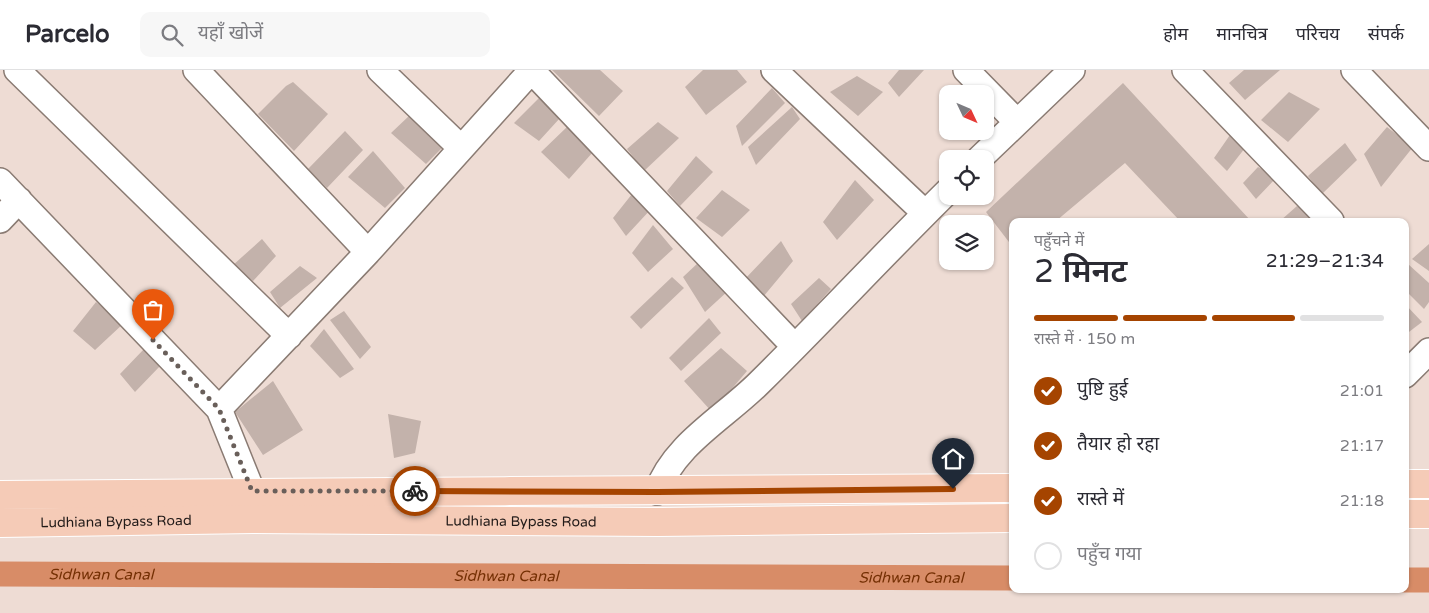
<!DOCTYPE html>
<html lang="hi">
<meta charset="utf-8">
<style>
body{margin:0;font-family:"Varela Round","Noto Sans Devanagari",sans-serif;background:#f7f7f7;color:#2b2b33;height:100vh;display:flex;flex-direction:column;font-size:19px;white-space:nowrap}
*{box-sizing:border-box;margin:0}
p{font-size:16px;color:#7c7c81}
.icon{flex:none;width:28px;height:28px;fill:none;stroke:currentColor;stroke-width:2;stroke-linecap:round;stroke-linejoin:round}
.map{position:relative;flex:1;overflow:hidden}
.side{position:absolute;left:1009px;top:148px;width:400px;height:375px;display:flex;flex-direction:column;background:#fff;border-radius:10px;box-shadow:0 1px 4px #0004}
.side>*{flex:none}
.needle{width:32px;rotate:134deg}
.tools{position:absolute;left:939px;top:15px;display:grid;gap:10px}
.tools a{display:grid;place-items:center;width:55px;height:55px;border-radius:10px;background:#fff;box-shadow:0 1px 4px #0004;font-size:25px}
.pin{position:absolute;display:grid;place-items:center;width:42px;height:42px;color:#fff;margin:-51px -21px;border-radius:50% 50% 50% 0;rotate:-45deg;box-shadow:0 0 5px #0007}
.pin .icon{rotate:45deg}
.courier{position:absolute;display:grid;place-items:center;width:50px;height:50px;margin:-25px;border:4px solid #a54400;border-radius:50%;background:#fff;color:#222;box-shadow:0 1px 6px #0007}
.head em{font-style:normal;font-weight:600}
.head div{display:flex;flex-direction:column-reverse}
.head{display:flex;align-items:center;justify-content:space-between;height:85px;padding:0 25px}
h1{font-size:32px;font-weight:600;line-height:38px}
.bar{display:grid;grid-template-columns:repeat(4,1fr);gap:8px 5px;align-content:center;height:60px;padding:0 25px}
.bar i{height:6px;border-radius:4px;background:#e1e1e2}
.bar .on{background:#a54400}
.bar p{grid-column:span 4}
ol{padding:0 25px;list-style:none}
li{display:flex;align-items:center;gap:15px;height:55px}
li p{margin-inline-start:auto}
li .icon{padding:5px;border-radius:50%;background:#a54400;color:#fff;stroke-width:4}
li:last-child{color:#7c7c81}
li i{width:28px;height:28px;border:2px solid #e1e1e2;border-radius:50%}
header{display:flex;align-items:center;gap:30px;box-sizing:border-box;height:70px;padding:0 25px;background:#fff;border-bottom:1px solid #e1e1e2}
header strong{font-size:24px}
nav{display:flex;gap:28px;margin-inline-start:auto;font-size:18px}
.search{width:350px;height:45px;background:#f7f7f7;display:flex;align-items:center;gap:12px;box-sizing:border-box;padding:0 18px;border-radius:10px;color:#7c7c81;font-size:19px}
.map>svg:first-child{display:block}
.lines{fill:none;stroke-linecap:round;stroke-linejoin:round}
.canal{stroke:#d88c67;stroke-width:25}
.building{fill:#c3b2ab}
.minor-casing{stroke:#8a7b73;stroke-width:28}
.highway-casing{stroke:#fff;stroke-width:30}
.minor{stroke:#fff;stroke-width:25}
.highway{stroke:#f5cbb7;stroke-width:28}
.done{stroke:#695f5a;stroke-width:5;stroke-dasharray:0 9}
.route{stroke:#a54400;stroke-width:6}
.labels{text-anchor:middle;dominant-baseline:central;stroke-width:4;stroke-linejoin:round;paint-order:stroke}
.street-label{font-size:14px;fill:#221b19;stroke:#eedcd4}
.water-label{font-size:15px;font-style:italic;fill:#742f03;stroke:#eedcd4}
</style>
<header>
<strong>Parcelo</strong>
<div class="search"><svg class="icon" aria-label="search" viewBox="0 0 24 24"><circle cx="10" cy="10" r="6"/><path d="M15 15l6 6"/></svg>यहाँ खोजें</div>
<nav><a>होम</a><a>मानचित्र</a><a>परिचय</a><a>संपर्क</a></nav>
</header>
<div class="map">
<svg width="1429" height="543" viewBox="0 0 1429 543">
<rect width="100%" height="100%" fill="#eedcd4"/>
<g class="lines">
<g class="canal">
<path id="s1" d="M0,504L1012,508"/>
<path d="M1405,510H1429"/>
</g>
</g>
<path class="building" d="M552,0H600L623,21L599,46Z
M703,0H737L747,12L706,45L685,17Z
M899,0H924L899,27L888,13Z
M1244,0H1280L1245,30L1229,13Z
M857,6L883,22L858,46L830,22Z
M293,12L328,44L294,81L258,44L286,16Z
M1123,13L1251,151H1180L1125,93L1056,151H1012V176L986,142Z
M772,18L785,33L742,76L736,56Z
M1289,22L1320,39L1288,72L1261,50Z
M541,26L560,48L539,71L514,53Z
M792,37L800,49L756,95L748,77Z
M410,45L443,77L426,94L391,63Z
M658,52L679,68L644,101L627,79Z
M568,56L593,82L569,109L541,82Z
M1387,57L1413,77L1381,117L1364,84Z
M345,61L363,80L327,118L308,99Z
M1230,65L1245,78L1227,101L1214,88Z
M1345,73L1357,90L1322,124L1308,106Z
M373,81L405,118L385,138L348,107Z
M696,86L713,102L680,136L667,121Z
M1258,97L1277,107L1256,129L1243,113Z
M855,110L874,130L837,170L823,152Z
M636,119L652,138L626,166L613,148Z
M722,120L750,140L722,167L696,148Z
M1297,136L1320,149L1318,151H1280Z
M653,155L673,179L648,202L632,183Z
M262,169L276,186L253,211L232,196Z
M781,171L793,191L763,227L744,210Z
M1429,174V201L1412,189Z
M699,192L729,220L705,242L683,207Z
M1408,194L1429,213V232L1424,239L1405,220V196Z
M300,196L317,208L280,238L270,222Z
M672,207L684,218L641,259L630,247Z
M819,208L831,219L802,251L791,234Z
M96,232L124,253L95,280L73,261Z
M1405,234L1422,252L1405,265Z
M344,241L371,277L360,289L330,250Z
M709,248L721,263L681,301L669,288Z
M324,259L354,299L340,308L310,276Z
M721,278L747,301L712,342L684,311Z
M144,279L161,295L135,322L120,304Z
M273,311L303,360L263,385L235,342Z
M388,344L421,351L415,383L394,388Z"/>
<g class="lines">
<defs>
<path id="minor" d="M17,0L289,266
M196,0L368,182
M380,0L461,78
M531,0L794,276
M774,0L925,143
M966,0L1016,51
M1185,0L1331,151
M1354,0L1429,78
M979,89L1072,0
M0,111L219,339L252,421
M0,150L19,130
M1405,305L1429,281
M219,339L368,182L531,1
M657,422C674,374 724,348 759,313C823,250 884,184 948,121"/>
<g id="highway">
<path d="M1405,414H1429"/>
<path d="M0,425C337,420 675,422 1012,418"/>
<path d="M1405,444H1429"/>
<path id="s2" d="M0,453L253,449L658,452L1012,448"/>
</g>
</defs>
<use href="#minor" class="minor-casing"/>
<use href="#highway" class="highway-casing"/>
<use href="#minor" class="minor"/>
<use href="#highway" class="highway"/>
</g>
<g class="lines">
<path class="done" d="M153,270L219,339L252,421H415"/>
<path class="route" d="M415,421L657,422L953,419"/>
</g>
<g class="labels">
<g class="street-label">
<text stroke="none"><textPath href="#s2" startOffset="116">Ludhiana Bypass Road</textPath></text>
<text stroke="none"><textPath href="#s2" startOffset="521">Ludhiana Bypass Road</textPath></text>
</g>
<g class="water-label">
<text stroke="none"><textPath href="#s1" startOffset="101">Sidhwan Canal</textPath></text>
<text stroke="none"><textPath href="#s1" startOffset="506">Sidhwan Canal</textPath></text>
<text stroke="none"><textPath href="#s1" startOffset="911">Sidhwan Canal</textPath></text>
</g>
</g>
</svg>
<div class="tools">
<a><svg class="needle" viewBox="-14 -14 28 28"><path d="M0-13l5 13h-10z" fill="#e53935"/><path d="M0 13l5-13h-10z" fill="#7c7c81"/></svg></a>
<a><svg class="icon" aria-label="locate" viewBox="0 0 24 24"><circle cx="12" cy="12" r="6"/><path d="M12 2v4M12 18v4M2 12h4M18 12h4"/></svg></a>
<a><svg class="icon" aria-label="layers" viewBox="0 0 24 24"><path d="M12 4l9 5-9 5-9-5zM3 14l9 5 9-5"/></svg></a>
</div>
<div class="pin" style="left:153px;top:270px;background:#ea580c"><svg class="icon" aria-label="bag" viewBox="0 0 24 24"><path d="M5 8h14l-1 12H6zM9 8a3 3 0 0 1 6 0"/></svg></div>
<div class="pin" style="left:953px;top:419px;background:#1f2937"><svg class="icon" aria-label="home" viewBox="0 0 24 24"><path d="M3 11l9-7 9 7M6 9v11h12V9"/></svg></div>
<div class="courier" style="left:415px;top:421px"><svg class="icon" aria-label="bike" viewBox="0 0 24 24"><circle cx="6" cy="16" r="4"/><circle cx="18" cy="16" r="4"/><path d="M6 16l4-8h5l3 8M10 8l3 8H6M13 5h3"/></svg></div>
<section class="side">
<div class="head"><div><h1>2 मिनट</h1><p>पहुँचने में</p></div><em>21:29–21:34</em></div>
<div class="bar"><i class="on"></i><i class="on"></i><i class="on"></i><i></i><p>रास्ते में · 150 m</p></div>
<ol>
<li><svg class="icon" aria-label="check" viewBox="0 0 24 24"><path d="M5 12l5 5 9-10"/></svg>पुष्टि हुई<p>21:01</p></li>
<li><svg class="icon" aria-label="check" viewBox="0 0 24 24"><path d="M5 12l5 5 9-10"/></svg>तैयार हो रहा<p>21:17</p></li>
<li><svg class="icon" aria-label="check" viewBox="0 0 24 24"><path d="M5 12l5 5 9-10"/></svg>रास्ते में<p>21:18</p></li>
<li><i></i>पहुँच गया</li>
</ol>
</section>
</div>
